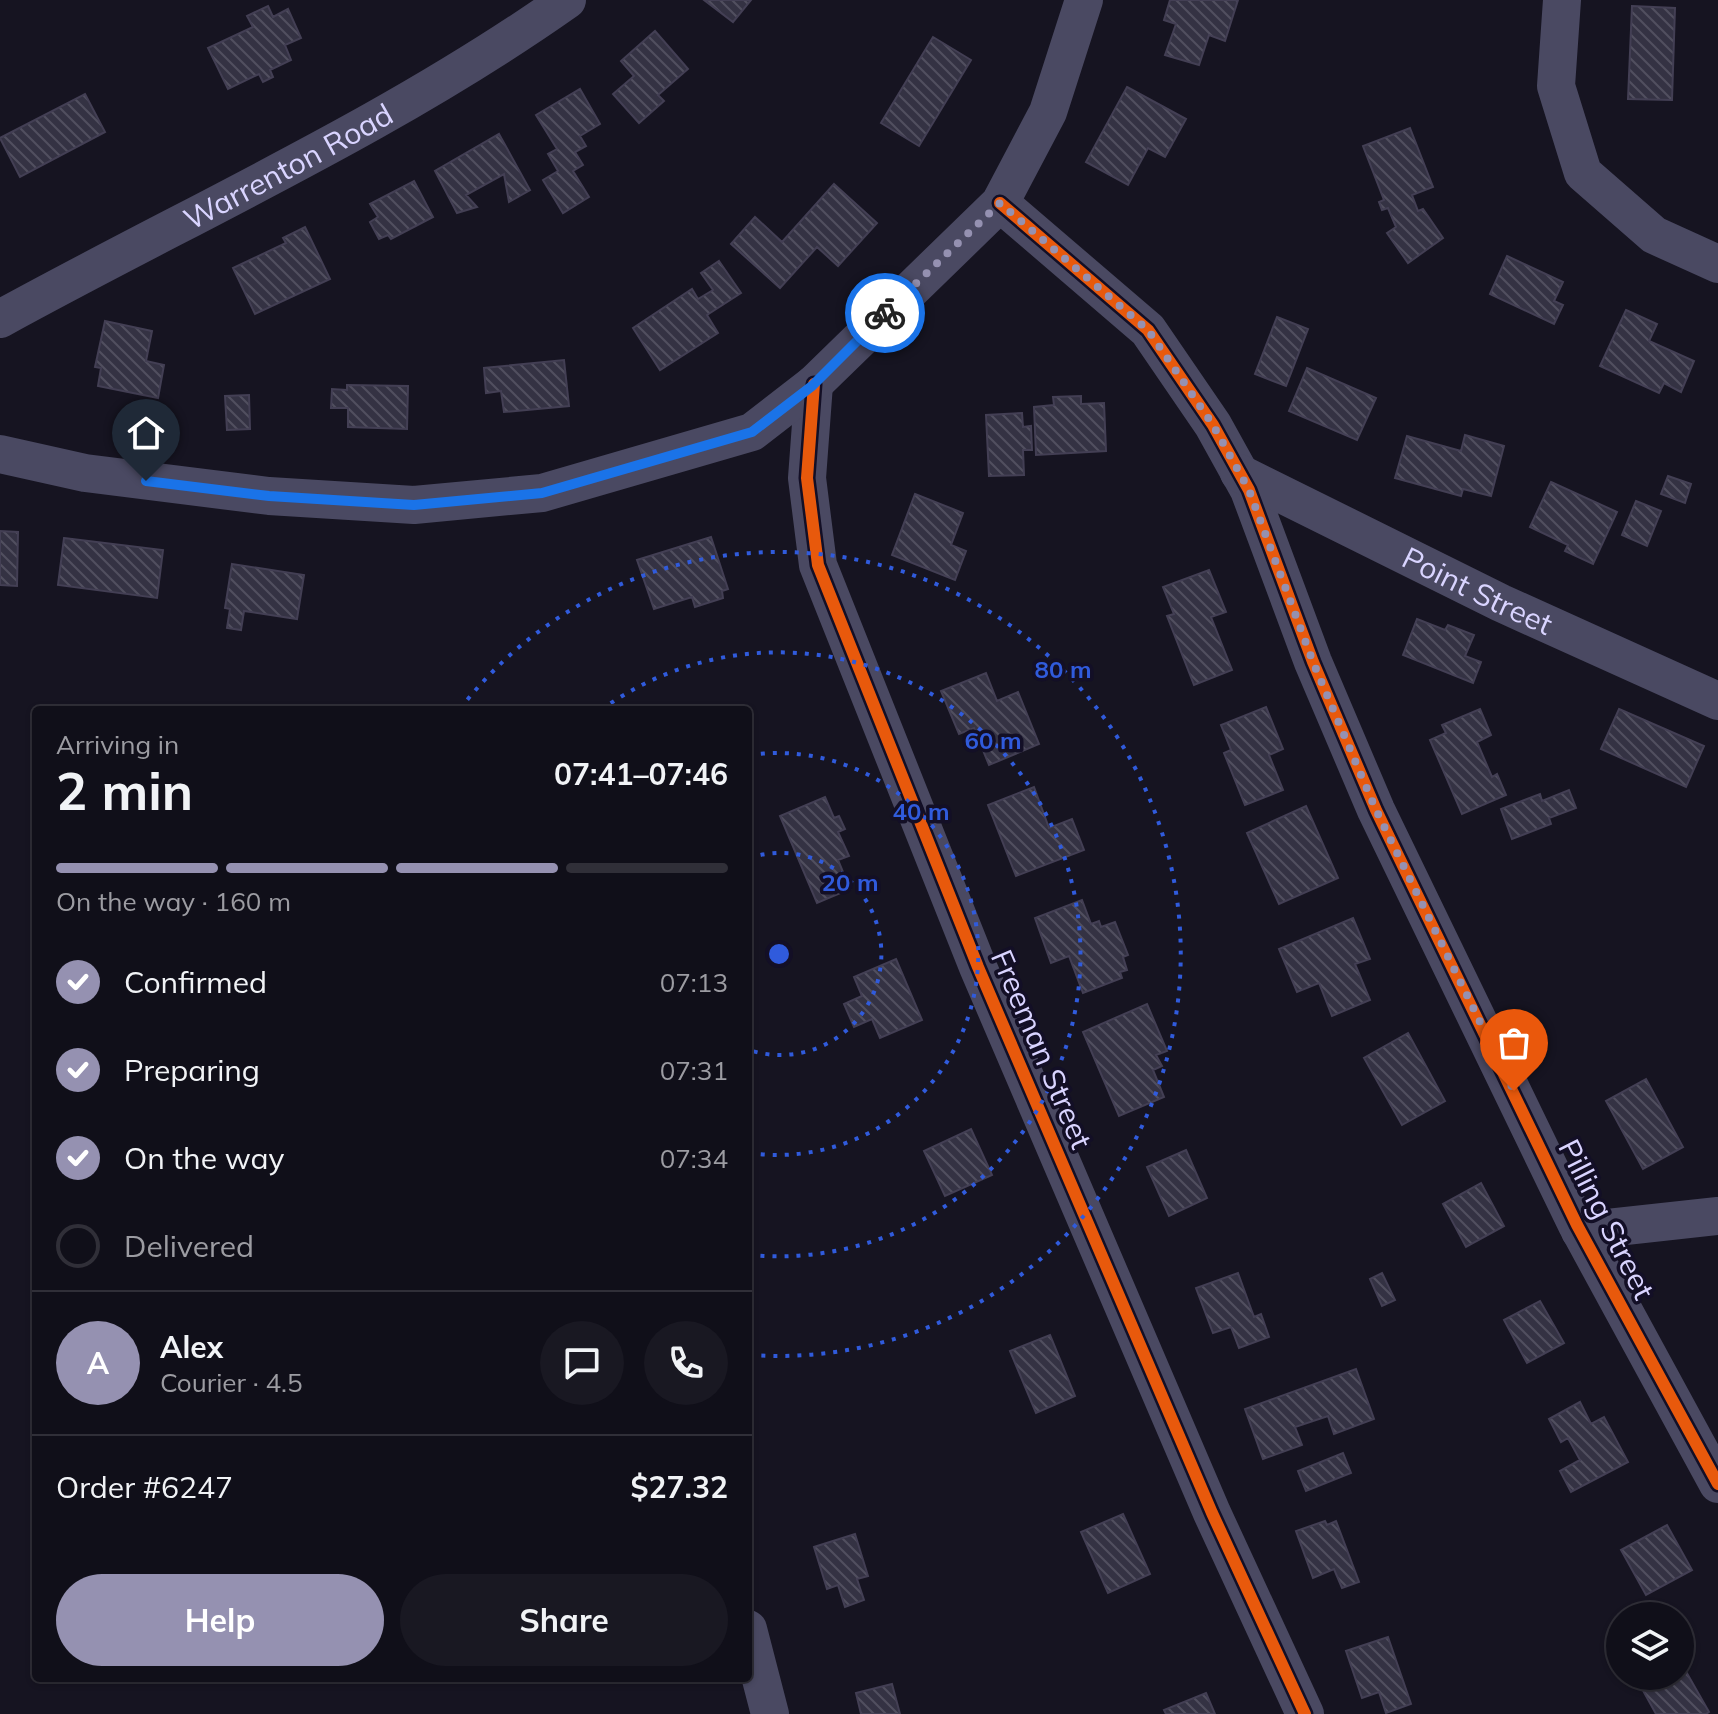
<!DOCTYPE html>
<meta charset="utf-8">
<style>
body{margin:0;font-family:Mulish,sans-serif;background:#191822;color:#f1f3f6;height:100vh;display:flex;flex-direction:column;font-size:30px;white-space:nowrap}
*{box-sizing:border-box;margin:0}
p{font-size:26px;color:#9c9ca2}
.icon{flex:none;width:44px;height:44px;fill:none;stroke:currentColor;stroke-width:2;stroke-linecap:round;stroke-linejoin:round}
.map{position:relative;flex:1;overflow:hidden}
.side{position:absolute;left:32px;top:706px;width:720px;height:976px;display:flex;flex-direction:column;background:#100f19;border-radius:8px;box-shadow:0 2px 6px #0004,0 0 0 2px #302f38}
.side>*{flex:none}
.buttons{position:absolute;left:1606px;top:1602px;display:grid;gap:16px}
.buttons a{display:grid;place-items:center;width:88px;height:88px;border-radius:50%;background:#100f19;box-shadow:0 2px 6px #0004,0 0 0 2px #302f38;font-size:40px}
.pin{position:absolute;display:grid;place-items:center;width:68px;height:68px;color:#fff;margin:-82px -34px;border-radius:50% 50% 50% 0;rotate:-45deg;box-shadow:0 0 8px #0007}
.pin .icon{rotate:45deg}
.courier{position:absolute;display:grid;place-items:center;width:80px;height:80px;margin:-40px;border:6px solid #1a73e8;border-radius:50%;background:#fff;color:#222;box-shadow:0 2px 10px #0007}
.headline em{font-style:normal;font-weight:700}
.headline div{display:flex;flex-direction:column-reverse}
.headline{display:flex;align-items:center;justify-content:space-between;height:136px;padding:0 24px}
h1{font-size:52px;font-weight:700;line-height:60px}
.bar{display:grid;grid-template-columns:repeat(4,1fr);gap:12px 8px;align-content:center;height:96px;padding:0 24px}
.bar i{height:10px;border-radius:6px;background:#302f38}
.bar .active{background:#9591b1}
.bar p{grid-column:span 4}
.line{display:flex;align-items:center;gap:20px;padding:0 24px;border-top:2px solid #302f38}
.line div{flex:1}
.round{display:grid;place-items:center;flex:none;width:84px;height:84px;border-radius:42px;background:#191822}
ol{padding:0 24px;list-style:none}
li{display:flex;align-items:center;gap:24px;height:88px}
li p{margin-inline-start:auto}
li .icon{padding:8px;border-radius:50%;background:#9591b1;color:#fff;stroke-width:4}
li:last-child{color:#9c9ca2}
li i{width:44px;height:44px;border:4px solid #302f38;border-radius:50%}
.button{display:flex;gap:16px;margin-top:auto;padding:16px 24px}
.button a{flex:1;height:92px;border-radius:48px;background:#9591b1;color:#fff;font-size:32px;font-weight:700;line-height:92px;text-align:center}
.button a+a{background:#191822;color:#f1f3f6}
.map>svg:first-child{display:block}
.building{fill:url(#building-back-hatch);stroke:#433f54;stroke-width:2}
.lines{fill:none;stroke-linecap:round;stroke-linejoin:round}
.street{stroke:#4a4962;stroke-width:38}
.cycleway-casing{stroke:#130f26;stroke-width:17}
.cycleway{stroke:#e8590c;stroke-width:12}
.done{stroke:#9591b1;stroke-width:8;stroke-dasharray:0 14.4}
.route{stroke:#1a73e8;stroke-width:10}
.ring{fill:none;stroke:#305bdc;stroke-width:4;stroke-dasharray:4 8}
.labels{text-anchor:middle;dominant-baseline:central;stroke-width:7;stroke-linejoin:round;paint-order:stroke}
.street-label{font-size:30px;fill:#d9d4ff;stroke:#130f26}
.centre{fill:#305bdc;stroke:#130f26;stroke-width:4}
.ring-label{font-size:24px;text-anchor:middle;font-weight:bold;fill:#305bdc;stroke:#130f26;stroke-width:7;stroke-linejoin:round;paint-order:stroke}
</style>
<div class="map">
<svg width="1718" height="1714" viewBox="0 0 1718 1714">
<defs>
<pattern id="building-back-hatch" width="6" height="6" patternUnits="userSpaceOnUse" patternTransform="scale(2)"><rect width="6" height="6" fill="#343243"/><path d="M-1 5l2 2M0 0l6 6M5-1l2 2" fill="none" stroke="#514f5f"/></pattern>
</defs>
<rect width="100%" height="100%" fill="#161421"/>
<path class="building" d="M704,0H751L733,22Z
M1170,0H1238L1225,41L1209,35L1199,65L1165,55L1176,24L1164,20Z
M268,6L273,17L288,9L301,38L285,45L291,60L270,70L273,77L263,82L259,74L228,89L208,48L253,27L247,16Z
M1632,6L1675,8L1672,100L1628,99Z
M655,31L688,69L658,95L664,101L639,123L613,94L634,76L621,61Z
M933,37L971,60L919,146L881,123Z
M1127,87L1186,119L1165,157L1148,148L1128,185L1086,162Z
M580,89L600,124L580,136L586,146L575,152L583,165L573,171L589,197L563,213L543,180L558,171L548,154L557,149L536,115Z
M85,94L105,132L20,177L0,138Z
M1410,128L1433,187L1412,195L1418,211L1423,209L1443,238L1408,263L1387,233L1396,227L1388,208L1382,210L1379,202L1384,200L1363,146Z
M499,134L530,190L509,202L504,174L466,195L477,207L457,213L435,171Z
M414,181L433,217L391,239L388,235L379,239L370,222L378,217L370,204Z
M834,184L877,223L838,266L817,247L780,288L731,244L755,217L782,242Z
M305,227L330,279L255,314L233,268L286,243L283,238Z
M1507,256L1563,282L1554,301L1563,305L1554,324L1490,294Z
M719,261L741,293L707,315L718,333L660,370L633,328L692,289L698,299L713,290L701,273Z
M1626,310L1657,324L1649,341L1694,361L1681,392L1664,383L1659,393L1600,366Z
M1277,317L1308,329L1286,386L1255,374Z
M105,321L152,331L146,361L164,365L158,398L98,386L101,368L95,367Z
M564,360L569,406L504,412L501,391L486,393L484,368Z
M1307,368L1376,398L1357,440L1289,411Z
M347,385L408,386L407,429L348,427V408H331L332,389L347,390Z
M249,395L250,429L227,430L225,396Z
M1081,396V404L1104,403L1106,451L1036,455L1034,407L1054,405L1053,397Z
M1022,413L1023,427L1031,426L1032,450H1023L1024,475L989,476L986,415Z
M1465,435L1504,446L1491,496L1463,489L1461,496L1395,478L1407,436L1461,451Z
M1668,476L1691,484L1685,503L1661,494Z
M1551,482L1617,512L1593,564L1565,551L1568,545L1530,527Z
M915,494L963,513L951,545L966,551L955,580L892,555Z
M1636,501L1661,511L1647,546L1622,535Z
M0,531L18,532L17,586L0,585Z
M711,537L728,589L722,591L723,598L695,607L692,597L654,609L637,560Z
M64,538L163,550L157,598L58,585Z
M232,564L304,575L297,619L244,611L241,630L227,628L230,609L225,608Z
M1209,570L1226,612L1211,617L1232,670L1194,685L1167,616L1174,614L1163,587Z
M1417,619L1445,630L1448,625L1474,635L1465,656L1481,662L1473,683L1403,655Z
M986,673L997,701L1018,692L1039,744L989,765L974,728L959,734L941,691Z
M1266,707L1283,749L1269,755L1283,790L1245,805L1224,753L1231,750L1221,725Z
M1480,709L1491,735L1477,742L1492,777L1497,774L1506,795L1462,814L1430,740L1446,733L1442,725Z
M1619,709L1704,746L1686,787L1601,749Z
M1034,787L1049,828L1072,819L1084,850L1016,876L988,805Z
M1569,790L1576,808L1549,818L1551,824L1512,839L1501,809L1540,794L1542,801Z
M825,797L834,818L839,816L845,829L838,832L849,856L838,860L850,889L817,903L780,816Z
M1306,806L1338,878L1279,904L1247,833Z
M1082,900L1091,924L1099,921L1101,927L1115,922L1128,955L1123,957L1127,970L1120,972L1122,978L1083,993L1069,956L1051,963L1035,918Z
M1353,918L1370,959L1355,964L1370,1000L1332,1016L1319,983L1297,992L1279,949Z
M896,959L922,1020L880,1038L872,1019L854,1027L844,1004L862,996L854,977Z
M1147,1004L1167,1051L1156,1055L1162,1066L1153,1070L1164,1097L1119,1116L1083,1032Z
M1408,1033L1445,1101L1402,1125L1364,1058Z
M1646,1079L1683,1147L1643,1169L1606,1101Z
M971,1129L992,1175L945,1196L924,1151Z
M1186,1150L1207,1198L1169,1216L1147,1167Z
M1481,1183L1504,1226L1466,1247L1443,1204Z
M1238,1273L1254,1317L1261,1314L1269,1337L1239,1348L1231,1327L1213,1333L1196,1288Z
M1382,1273L1395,1300L1382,1306L1370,1279Z
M1540,1301L1564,1343L1527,1363L1504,1320Z
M1050,1335L1075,1396L1036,1413L1010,1351Z
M1356,1369L1374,1419L1334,1434L1328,1416L1295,1427L1302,1445L1263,1459L1245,1409Z
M1580,1402L1591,1424L1604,1417L1628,1462L1571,1492L1560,1471L1580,1460L1568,1438L1561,1442L1549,1419Z
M1343,1453L1351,1473L1306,1491L1298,1471Z
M1123,1514L1150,1574L1108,1593L1081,1532Z
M1325,1521L1327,1525L1336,1521L1359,1582L1342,1588L1334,1569L1313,1578L1296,1531Z
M1667,1525L1692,1570L1646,1595L1621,1550Z
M855,1534L868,1576L857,1579L864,1600L845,1607L838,1585L827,1589L814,1547Z
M1388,1637L1411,1704L1386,1713L1379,1692L1362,1698L1346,1651Z
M1680,1661L1709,1712L1706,1714H1656L1635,1676H1680Z
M892,1684L900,1714H861L856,1693Z
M1206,1693L1215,1714H1166L1164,1710Z"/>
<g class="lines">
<g class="street">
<path d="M1562,0L1556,86L1583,173L1654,235L1718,264"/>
<path d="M1000,203L1148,330L1213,425L1249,490L1313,662L1376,810L1577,1225L1718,1484"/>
<path id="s1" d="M0,319C189,215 390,125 567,0"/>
<path d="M814,384L807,478L818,565L978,967L1212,1513L1305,1714"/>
<path d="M0,454L85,473L269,496L414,505L542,493L752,432L814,384L1000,203L1048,112L1084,0"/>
<path id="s2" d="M1239,473L1501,603L1718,701"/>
<path d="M1580,1231L1718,1216"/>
<path d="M748,1629L770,1714"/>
</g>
<defs>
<path id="cycleway" d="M1000,203L1148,330L1213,425L1249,490L1313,662L1376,810L1577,1225L1718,1484
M814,384L807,478L818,565L978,967L1212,1513L1305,1714"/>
</defs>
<use href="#cycleway" class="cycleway-casing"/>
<use href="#cycleway" class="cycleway"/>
</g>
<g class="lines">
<path class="done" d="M885,313L1000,203L1148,330L1213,425L1249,490L1313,662L1376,810L1514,1091"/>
<path class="route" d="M146,481L269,496L414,505L542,493L752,432L812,386L885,313"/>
</g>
<g class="ring">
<path d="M749 858A101 101 0 1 1 749 1050"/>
<path d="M749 755A201 201 0 1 1 749 1153"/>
<path d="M601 710A302 302 0 1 1 750 1255"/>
<path d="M460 709A402 402 0 1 1 751 1355"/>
</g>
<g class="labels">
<g class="street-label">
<text stroke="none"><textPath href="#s1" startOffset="326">Warrenton Road</textPath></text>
<text stroke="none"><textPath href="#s2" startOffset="266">Point Street</textPath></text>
<text transform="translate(1042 1049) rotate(67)">Freeman Street</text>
<text transform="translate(1607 1219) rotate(63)">Pilling Street</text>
</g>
</g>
<circle cx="779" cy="954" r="12" class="centre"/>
<g class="ring-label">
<text x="1063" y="678">80 m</text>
<text x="993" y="749">60 m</text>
<text x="921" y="820">40 m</text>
<text x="850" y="891">20 m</text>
</g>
</svg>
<div class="buttons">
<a><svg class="icon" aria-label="layers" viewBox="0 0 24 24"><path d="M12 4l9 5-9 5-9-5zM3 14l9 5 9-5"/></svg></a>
</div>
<div class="pin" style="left:1514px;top:1091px;background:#ea580c"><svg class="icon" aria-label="bag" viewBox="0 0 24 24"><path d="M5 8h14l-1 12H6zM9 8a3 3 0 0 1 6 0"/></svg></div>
<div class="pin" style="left:146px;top:481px;background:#1f2937"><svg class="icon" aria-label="home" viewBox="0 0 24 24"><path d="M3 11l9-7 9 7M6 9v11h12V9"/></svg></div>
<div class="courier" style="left:885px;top:313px"><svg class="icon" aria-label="bike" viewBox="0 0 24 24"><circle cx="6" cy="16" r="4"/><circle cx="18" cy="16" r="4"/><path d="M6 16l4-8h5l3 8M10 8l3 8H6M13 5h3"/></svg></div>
<section class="side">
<div class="headline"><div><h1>2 min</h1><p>Arriving in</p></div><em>07:41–07:46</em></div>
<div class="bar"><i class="active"></i><i class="active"></i><i class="active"></i><i></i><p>On the way · 160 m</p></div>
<ol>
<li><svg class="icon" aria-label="check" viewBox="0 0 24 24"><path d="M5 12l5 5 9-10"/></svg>Confirmed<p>07:13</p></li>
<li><svg class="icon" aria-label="check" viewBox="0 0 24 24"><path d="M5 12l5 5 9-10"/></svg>Preparing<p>07:31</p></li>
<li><svg class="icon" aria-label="check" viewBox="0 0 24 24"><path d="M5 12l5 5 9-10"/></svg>On the way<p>07:34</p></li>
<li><i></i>Delivered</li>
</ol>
<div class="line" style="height:144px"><b class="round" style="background:#9591b1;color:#fff">A</b><div><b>Alex</b><p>Courier · 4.5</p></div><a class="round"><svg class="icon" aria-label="chat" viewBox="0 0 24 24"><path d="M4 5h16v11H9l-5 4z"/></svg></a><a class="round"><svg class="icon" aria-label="phone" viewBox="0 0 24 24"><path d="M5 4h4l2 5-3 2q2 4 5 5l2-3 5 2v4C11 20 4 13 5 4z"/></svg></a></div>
<div class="line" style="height:104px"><div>Order #6247</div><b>$27.32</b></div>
<div class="button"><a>Help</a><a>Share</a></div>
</section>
</div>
